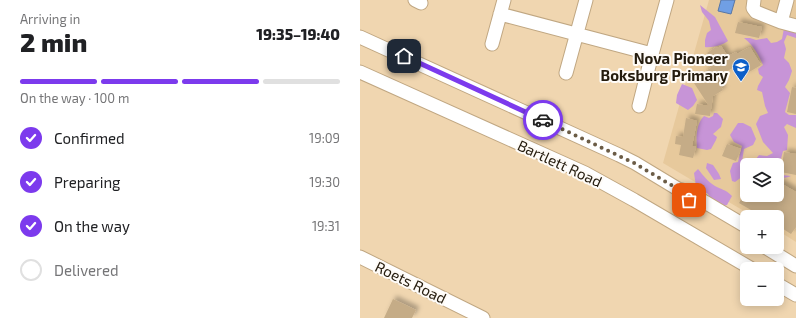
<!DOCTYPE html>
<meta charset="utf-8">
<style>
body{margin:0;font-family:"Exo 2",sans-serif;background:#f6f6f6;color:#202124;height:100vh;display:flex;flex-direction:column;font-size:15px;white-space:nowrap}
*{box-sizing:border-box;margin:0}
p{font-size:13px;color:#757577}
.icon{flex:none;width:22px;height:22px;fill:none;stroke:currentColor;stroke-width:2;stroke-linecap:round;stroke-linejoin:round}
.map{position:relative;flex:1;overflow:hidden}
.side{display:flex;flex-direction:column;background:#fff;width:360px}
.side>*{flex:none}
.controls{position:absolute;left:380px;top:158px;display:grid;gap:8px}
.controls a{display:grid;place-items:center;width:44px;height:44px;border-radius:6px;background:#fff;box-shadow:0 2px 10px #0003;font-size:20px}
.pin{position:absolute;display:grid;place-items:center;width:34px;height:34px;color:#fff;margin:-17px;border-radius:8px;box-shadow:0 2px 6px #0006}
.courier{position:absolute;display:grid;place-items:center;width:40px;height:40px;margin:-20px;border:3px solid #7c3aed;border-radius:50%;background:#fff;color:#222;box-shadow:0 1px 5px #0007}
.summary em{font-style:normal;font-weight:800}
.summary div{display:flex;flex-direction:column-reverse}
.summary{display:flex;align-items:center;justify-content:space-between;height:68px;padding:0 20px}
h1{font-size:26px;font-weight:800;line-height:30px}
.bar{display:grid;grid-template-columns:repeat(4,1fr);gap:6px 4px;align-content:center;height:48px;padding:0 20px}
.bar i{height:5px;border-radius:3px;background:#e0e0e0}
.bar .selected{background:#7c3aed}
.bar p{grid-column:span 4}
ol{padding:0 20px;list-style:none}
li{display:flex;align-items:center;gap:12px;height:44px}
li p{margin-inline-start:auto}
li .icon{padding:4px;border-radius:50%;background:#7c3aed;color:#fff;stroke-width:4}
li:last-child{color:#757577}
li i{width:22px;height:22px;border:2px solid #e0e0e0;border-radius:50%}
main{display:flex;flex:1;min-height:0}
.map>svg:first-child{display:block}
.built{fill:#e7c99c;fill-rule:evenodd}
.green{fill:#c794d7}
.water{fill:#709fe4;stroke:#5977a4}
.building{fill:#c5ac87;filter:url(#shadow)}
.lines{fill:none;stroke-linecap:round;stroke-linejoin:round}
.minor-casing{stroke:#c0a782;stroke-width:15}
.minor{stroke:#fff;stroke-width:13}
.done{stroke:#6b5c46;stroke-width:4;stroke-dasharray:0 7.2}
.route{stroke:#7c3aed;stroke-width:5}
.labels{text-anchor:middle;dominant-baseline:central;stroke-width:4;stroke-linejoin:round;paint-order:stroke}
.poi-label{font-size:15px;font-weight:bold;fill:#241b0d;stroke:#fefbf7;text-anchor:end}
.street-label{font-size:15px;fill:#241b0d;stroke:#fefbf7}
</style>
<main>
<section class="side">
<div class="summary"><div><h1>2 min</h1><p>Arriving in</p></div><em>19:35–19:40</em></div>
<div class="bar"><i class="selected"></i><i class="selected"></i><i class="selected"></i><i></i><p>On the way · 100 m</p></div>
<ol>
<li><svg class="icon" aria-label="check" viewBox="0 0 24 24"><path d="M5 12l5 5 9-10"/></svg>Confirmed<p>19:09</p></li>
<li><svg class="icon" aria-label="check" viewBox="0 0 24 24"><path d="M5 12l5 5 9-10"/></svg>Preparing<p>19:30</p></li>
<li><svg class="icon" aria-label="check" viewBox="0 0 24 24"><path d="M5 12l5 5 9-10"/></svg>On the way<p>19:31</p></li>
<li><i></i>Delivered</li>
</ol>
</section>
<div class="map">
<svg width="436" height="318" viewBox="0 0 436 318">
<defs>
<filter id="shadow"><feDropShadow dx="3.5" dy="-3.5" stdDeviation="2" flood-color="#0004"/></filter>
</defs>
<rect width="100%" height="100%" fill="#f0d6b0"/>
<path class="built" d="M349,0H436V242L417,230V217H394L303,163ZM387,165H417V195H387Z"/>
<path class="green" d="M340,5L355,17L368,41C363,45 351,48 345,47V40L347,33L351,30L349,21L342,12Z
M424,28L436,32V38L427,35L424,42L426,49L424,58L429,63L432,71L429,80L425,87L430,93L425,112L429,115H436V128L427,124L424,127L428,135L427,150L423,151L418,170L422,175L431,176C424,179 421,178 417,173V165H407L396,159L399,155L407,156L413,153L403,142L396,124L400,116L408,113L405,106L402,92L397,90L398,86L403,77L399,74L398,69L403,65C398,54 394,46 384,38H390L396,40L407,38L411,43L417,42L422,39Z
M322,84L332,88L337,100L333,106L328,110L316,103L317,95Z
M354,113H357L363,119L361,127L353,134L357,137L356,140L351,149L347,150L337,148C336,138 336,124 344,116L349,118L353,116Z
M378,123H383L391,127L396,139L393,145L384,149L381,168L383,176L375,182L372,181L370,171L373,163L378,162L382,146L374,142L370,135Z
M347,163L353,165L359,174L361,179L354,180L346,168Z
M338,169C343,175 348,182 355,186C362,190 365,189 372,196L367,205L361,207L351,200L348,194L336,186L334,173Z"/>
<path class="water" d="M361,0H375L371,14L358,11Z"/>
<path class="building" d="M378,22L402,27L399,38L375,33Z
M361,46L369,58L370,55L376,52L377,54L390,47L401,65L384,75L377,65L355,79L363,90L353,96L350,116L335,114L337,104L349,106L334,83L339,81L337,80L346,75L344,72L351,68L344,57L348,54L347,53L356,47L357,48Z
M432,87L436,88V114L427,112Z
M326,118L337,121L332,146L336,147L333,158L319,155L321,145L315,144L316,136L323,137Z
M367,144L381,149L376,161L362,156Z
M424,152L436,154V175L421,172Z
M417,181L436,192V227L431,234L417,225V217H403L379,203L384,195H417Z
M33,299L56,310L52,318H24Z"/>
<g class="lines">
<defs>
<path id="minor" d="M55,0L61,3
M394,0L393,8L396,12L421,22L436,26
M140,14L292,54
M421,22L427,0
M0,37L259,155L275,163L318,189L326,191L333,195L387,227
M132,44L144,0
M0,72L225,173L274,200L392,269
M206,73L226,0
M279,106L292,54L307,0
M405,247L436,266
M0,257L123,318
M417,284L436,295"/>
</defs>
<use href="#minor" class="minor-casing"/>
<use href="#minor" class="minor"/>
</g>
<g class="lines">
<path class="done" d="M183,120L274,163L318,189L323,196L329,200"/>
<path class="route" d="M44,56L183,120"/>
</g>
<defs>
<symbol id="school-pin" viewBox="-11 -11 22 30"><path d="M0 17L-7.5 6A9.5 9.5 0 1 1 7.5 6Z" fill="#0c5fc9" stroke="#fefbf7"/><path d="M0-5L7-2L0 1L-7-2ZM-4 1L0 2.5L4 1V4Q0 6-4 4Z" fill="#fff"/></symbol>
</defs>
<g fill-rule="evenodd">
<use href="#school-pin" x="371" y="57" width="20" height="27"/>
</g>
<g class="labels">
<g class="poi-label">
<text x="368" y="58">Nova Pioneer<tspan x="368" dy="17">Boksburg Primary</tspan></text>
</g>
<g class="street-label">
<text transform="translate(200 163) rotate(25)">Bartlett Road</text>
<text transform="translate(51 282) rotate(26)">Roets Road</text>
</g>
</g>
</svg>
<div class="controls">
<a><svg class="icon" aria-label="layers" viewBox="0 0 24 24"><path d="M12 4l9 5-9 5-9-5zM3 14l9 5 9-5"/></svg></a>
<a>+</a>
<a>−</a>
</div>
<div class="pin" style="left:329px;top:200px;background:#ea580c"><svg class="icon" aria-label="bag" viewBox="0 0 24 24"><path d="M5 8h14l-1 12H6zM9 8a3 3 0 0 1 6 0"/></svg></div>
<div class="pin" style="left:44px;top:56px;background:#1f2937"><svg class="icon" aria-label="home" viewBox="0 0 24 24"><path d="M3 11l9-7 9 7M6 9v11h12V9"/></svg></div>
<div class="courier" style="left:183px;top:120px"><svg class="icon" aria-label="car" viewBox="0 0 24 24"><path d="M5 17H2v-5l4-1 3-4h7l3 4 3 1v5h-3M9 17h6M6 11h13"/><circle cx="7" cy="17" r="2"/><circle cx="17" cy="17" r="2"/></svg></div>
</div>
</main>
